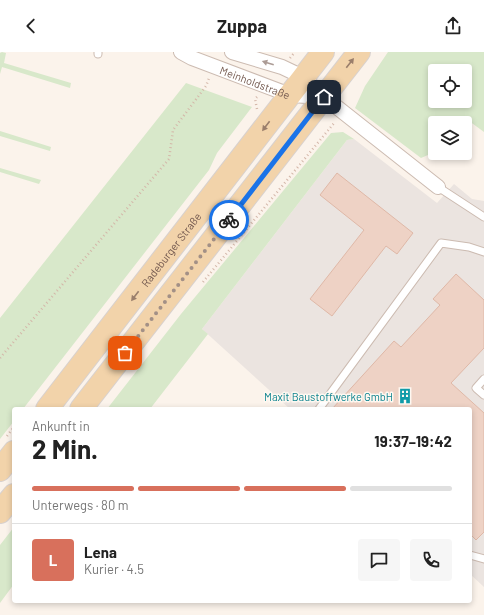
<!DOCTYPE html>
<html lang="de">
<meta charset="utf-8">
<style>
body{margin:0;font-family:Barlow,sans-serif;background:#f6f6f6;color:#222;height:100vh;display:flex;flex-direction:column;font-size:15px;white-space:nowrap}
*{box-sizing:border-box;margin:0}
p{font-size:13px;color:#767676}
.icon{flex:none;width:22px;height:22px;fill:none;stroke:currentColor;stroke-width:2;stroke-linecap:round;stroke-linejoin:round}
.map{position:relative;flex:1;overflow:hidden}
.sheet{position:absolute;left:12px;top:355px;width:460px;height:196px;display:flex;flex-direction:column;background:#fff;border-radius:4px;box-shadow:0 2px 6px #0003}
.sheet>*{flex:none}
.fabs{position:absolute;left:428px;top:12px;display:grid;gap:8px}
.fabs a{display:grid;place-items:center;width:44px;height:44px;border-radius:4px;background:#fff;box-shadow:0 2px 6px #0003;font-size:20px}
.pin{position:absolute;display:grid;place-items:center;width:34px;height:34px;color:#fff;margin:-17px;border-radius:8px;box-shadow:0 2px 6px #0006}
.courier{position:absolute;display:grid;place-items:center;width:40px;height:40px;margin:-20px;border:3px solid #1a73e8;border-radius:50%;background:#fff;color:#222;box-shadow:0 1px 5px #0007}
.head em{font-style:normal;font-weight:700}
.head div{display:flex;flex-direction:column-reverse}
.head{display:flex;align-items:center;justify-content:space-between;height:68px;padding:0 20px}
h1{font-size:26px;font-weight:700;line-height:30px}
.bar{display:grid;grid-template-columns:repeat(4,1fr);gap:6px 4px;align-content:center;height:48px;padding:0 20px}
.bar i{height:5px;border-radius:3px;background:#e0e0e0}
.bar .selected{background:#d8705c}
.bar p{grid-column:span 4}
.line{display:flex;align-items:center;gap:10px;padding:0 20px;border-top:1px solid #e0e0e0}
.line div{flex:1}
.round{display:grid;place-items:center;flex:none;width:42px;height:42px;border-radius:4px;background:#f6f6f6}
header{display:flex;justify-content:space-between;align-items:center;height:52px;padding:0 20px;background:#fff;font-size:18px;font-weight:700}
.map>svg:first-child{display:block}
.industrial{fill:#ebe4e0}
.green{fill:#d8e8ca;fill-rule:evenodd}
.building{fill:#eed2c5;stroke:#dfb8a7}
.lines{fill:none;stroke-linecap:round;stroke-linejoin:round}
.lane-casing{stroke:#ccbbb1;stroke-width:9}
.street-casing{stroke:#ccbbb1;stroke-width:16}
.primary-casing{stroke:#d8d1ce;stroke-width:24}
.path{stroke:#d3b6a8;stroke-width:2.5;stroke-dasharray:1 3;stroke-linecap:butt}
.lane{stroke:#fff;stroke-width:7}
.street{stroke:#fff;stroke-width:14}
.primary{stroke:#f2d3aa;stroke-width:22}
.oneway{fill:#ac9c96}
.oneway2{fill:#9a7e6b}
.done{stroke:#a39086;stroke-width:4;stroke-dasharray:0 7.2}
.route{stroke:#1a73e8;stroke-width:5}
.labels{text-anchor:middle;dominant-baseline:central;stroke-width:3;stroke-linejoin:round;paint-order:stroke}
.street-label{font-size:11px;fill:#745a50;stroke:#fef8f1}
.culture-label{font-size:11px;fill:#0d838f;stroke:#fef8f1;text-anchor:end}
</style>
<header><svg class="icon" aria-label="back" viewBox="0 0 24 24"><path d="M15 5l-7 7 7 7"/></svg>Zuppa<svg class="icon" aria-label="share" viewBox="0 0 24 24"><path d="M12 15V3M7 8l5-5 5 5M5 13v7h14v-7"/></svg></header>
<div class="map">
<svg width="484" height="563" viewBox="0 0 484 563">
<rect width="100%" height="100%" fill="#fbf3eb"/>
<path class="industrial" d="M354,87L437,151L454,132L472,147L484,149V535L470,522V357H290L202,277L347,88Z"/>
<path class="green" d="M2,0L6,1L4,11L71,31L70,36L2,15L0,22V1Z
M388,0H484V80L465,66L461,71H435V100L421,106L355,56L365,34ZM435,19H465V49H435Z
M186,31L252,55L217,101L209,118L23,357H14V369L0,387V266Z
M0,79L51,95L50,99L0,84Z
M343,80L354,87L347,88L202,277L208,282L150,357H107L181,262L331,81Z
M0,116L41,128L39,132L0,120Z
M14,475V532L0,551V493Z"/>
<path class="building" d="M337,121L413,181L397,202L386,194L332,264L310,247L364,178L320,143Z
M456,222L484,248V296L451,331L484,361V480L476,488L470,482V357H332L394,289L401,295L440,253L433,247Z"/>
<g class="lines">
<defs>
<path id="lane" d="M98,2V0
M438,135L484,165
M484,327L476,336L484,343
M319,357L441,191L469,195L484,200
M470,503L484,507"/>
<g id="street">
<path id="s1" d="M181,0L192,6L290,43L324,45"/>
<path d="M232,0L282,15L303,25L324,45L438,135"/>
</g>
<g id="primary">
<path id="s2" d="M47,357L323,0"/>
<path d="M81,357L359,0"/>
<path d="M0,418L14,400"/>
<path d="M0,460L14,443"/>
</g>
</defs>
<use href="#lane" class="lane-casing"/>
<use href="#street" class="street-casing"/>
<use href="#primary" class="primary-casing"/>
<path class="path" d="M290,6L295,0
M257,45L255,47L257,57
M203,230L335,70
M0,306L169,107L173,78L206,34L209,26
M7,384L14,375"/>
<use href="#lane" class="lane"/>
<use href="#street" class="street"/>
<use href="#primary" class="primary"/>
</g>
<defs><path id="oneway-solid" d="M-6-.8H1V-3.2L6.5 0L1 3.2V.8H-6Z"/></defs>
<use class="oneway" href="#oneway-solid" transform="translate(268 11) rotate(-163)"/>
<g class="oneway2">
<use href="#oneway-solid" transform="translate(350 11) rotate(-52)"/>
<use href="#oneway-solid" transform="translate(266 74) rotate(127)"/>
<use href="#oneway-solid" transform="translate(135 244) rotate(127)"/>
</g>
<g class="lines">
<path class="done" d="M125,301L229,168"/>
<path class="route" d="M229,168L324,45"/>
</g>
<defs>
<symbol id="building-bare" viewBox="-9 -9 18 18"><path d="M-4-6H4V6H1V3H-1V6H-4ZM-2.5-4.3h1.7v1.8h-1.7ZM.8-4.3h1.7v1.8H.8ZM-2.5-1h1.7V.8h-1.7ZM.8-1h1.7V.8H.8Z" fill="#0f9aa8" stroke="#fef8f1" stroke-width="2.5" paint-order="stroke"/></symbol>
</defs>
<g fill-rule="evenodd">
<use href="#building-bare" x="394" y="333" width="22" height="22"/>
</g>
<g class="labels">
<g class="street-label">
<text stroke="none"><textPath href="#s1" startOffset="80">Meinholdstraße</textPath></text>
<text stroke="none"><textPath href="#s2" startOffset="202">Radeburger Straße</textPath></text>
</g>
<g class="culture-label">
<text x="393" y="344">Maxit Baustoffwerke GmbH</text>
</g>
</g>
</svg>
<div class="fabs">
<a><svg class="icon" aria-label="locate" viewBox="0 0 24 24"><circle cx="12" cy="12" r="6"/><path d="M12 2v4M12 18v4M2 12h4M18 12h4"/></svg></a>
<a><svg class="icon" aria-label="layers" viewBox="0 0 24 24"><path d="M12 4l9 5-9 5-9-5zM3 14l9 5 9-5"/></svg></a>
</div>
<div class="pin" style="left:125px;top:301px;background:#ea580c"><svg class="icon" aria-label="bag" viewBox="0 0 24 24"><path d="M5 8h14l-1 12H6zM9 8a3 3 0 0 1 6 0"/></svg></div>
<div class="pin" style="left:324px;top:45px;background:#1f2937"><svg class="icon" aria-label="home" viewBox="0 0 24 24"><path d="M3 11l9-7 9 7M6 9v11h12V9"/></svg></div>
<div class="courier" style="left:229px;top:168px"><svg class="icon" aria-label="bike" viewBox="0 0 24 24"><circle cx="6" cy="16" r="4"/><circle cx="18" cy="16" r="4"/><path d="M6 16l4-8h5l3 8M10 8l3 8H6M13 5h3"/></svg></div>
<section class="sheet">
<div class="head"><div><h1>2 Min.</h1><p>Ankunft in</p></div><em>19:37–19:42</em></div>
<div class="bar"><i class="selected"></i><i class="selected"></i><i class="selected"></i><i></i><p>Unterwegs · 80 m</p></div>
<div class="line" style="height:72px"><b class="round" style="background:#d8705c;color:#fff">L</b><div><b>Lena</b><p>Kurier · 4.5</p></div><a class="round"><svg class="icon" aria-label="chat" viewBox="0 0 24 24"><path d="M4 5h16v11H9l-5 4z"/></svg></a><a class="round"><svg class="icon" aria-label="phone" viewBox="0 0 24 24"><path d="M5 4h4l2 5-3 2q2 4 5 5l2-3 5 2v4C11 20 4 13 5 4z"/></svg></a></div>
</section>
</div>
